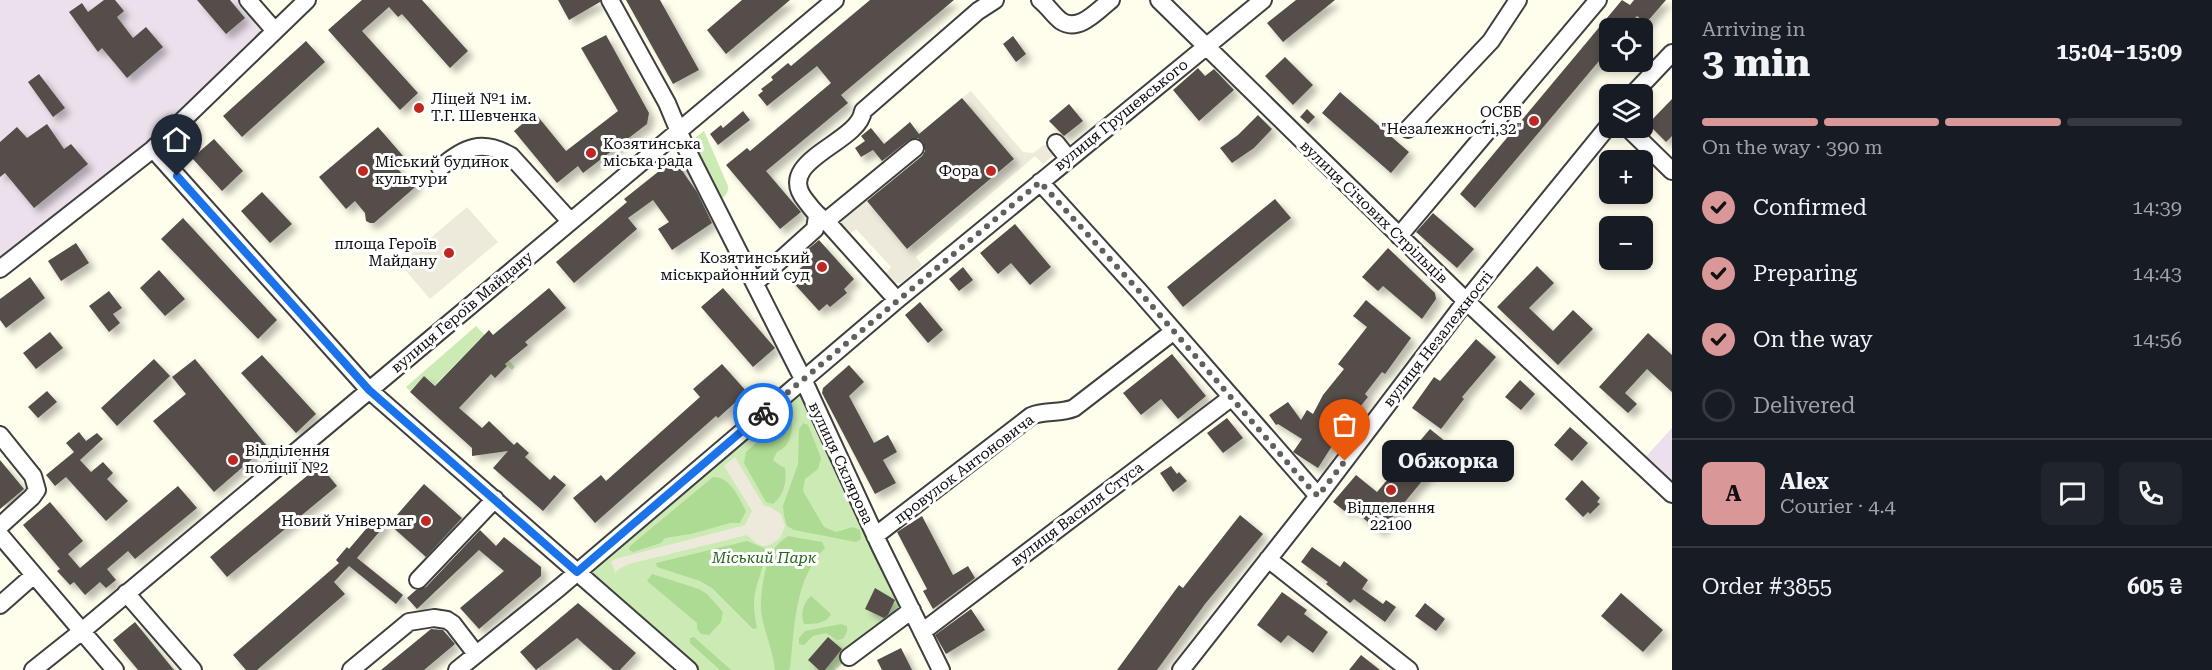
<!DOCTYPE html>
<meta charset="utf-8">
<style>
body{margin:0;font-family:"Roboto Serif",serif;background:#20242c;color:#f1f3f6;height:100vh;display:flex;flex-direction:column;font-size:22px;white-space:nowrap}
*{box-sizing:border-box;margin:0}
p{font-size:20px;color:#9ea1a6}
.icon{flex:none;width:33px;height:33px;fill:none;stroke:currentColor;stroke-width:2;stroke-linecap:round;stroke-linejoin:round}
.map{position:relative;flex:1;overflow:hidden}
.sheet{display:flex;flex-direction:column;background:#171b24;width:540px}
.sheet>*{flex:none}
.buttons{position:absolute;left:1599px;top:18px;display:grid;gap:12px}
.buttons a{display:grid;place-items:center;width:54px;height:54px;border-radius:9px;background:#171b24;box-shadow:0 3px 9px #0003;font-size:30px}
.pin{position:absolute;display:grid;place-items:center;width:51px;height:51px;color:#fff;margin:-62px -26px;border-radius:50% 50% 50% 0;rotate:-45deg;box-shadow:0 0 6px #0007}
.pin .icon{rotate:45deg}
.courier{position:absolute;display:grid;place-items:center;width:60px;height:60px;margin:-30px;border:4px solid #1a73e8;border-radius:50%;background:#fff;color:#222;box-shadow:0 2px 8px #0007}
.bubble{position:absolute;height:42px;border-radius:9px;background:#171b24;box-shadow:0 3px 9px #0003;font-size:20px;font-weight:700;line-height:42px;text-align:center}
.overview em{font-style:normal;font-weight:700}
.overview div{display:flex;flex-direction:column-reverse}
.overview{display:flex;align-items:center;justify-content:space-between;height:102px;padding:0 30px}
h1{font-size:39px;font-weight:700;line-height:45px}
.bar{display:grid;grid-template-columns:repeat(4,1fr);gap:9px 6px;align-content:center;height:72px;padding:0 30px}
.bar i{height:8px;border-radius:4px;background:#363941}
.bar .active{background:#da9797}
.bar p{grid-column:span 4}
.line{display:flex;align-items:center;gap:15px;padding:0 30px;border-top:2px solid #363941}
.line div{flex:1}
.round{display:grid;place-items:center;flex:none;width:63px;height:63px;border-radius:9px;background:#20242c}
ol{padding:0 30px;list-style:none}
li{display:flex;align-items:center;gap:18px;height:66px}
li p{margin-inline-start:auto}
li .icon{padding:6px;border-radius:50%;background:#da9797;color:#111;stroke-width:4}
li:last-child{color:#9ea1a6}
li i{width:33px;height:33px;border:3px solid #363941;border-radius:50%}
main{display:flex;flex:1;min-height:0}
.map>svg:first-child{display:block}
.industrial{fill:#ebe0eb}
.green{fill:#cceab4}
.forest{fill:#aedb93}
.plaza{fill:#eeeadb}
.building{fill:#554e48;filter:url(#shadow)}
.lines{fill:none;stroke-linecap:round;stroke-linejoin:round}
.minor-casing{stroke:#3f3f3f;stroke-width:20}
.minor{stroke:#fff;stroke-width:16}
.done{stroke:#61605a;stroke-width:6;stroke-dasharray:0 10.8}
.route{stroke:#1a73e8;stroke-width:8}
.poi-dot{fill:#be2722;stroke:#fff;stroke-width:2}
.labels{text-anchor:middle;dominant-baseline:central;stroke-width:6;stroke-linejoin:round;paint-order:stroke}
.poi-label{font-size:15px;fill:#0c0c0c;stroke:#fff;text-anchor:end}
.street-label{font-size:15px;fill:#0c0c0c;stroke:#fff}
.park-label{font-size:15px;font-style:italic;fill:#25641c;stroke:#fff}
</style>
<main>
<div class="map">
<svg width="1672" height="670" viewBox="0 0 1672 670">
<defs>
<filter id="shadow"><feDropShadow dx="5.5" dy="5.5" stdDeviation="3" flood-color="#0004"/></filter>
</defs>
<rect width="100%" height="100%" fill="#fffdeb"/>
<path class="industrial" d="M0,0H248L275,31L166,137L0,269Z
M1672,428V494L1639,464Z"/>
<path class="green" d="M704,131L728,186C729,195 722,198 715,204L685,146Z
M476,326L515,367L512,370L480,339L435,385L424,376L410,391L406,387Z
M803,379L912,610L834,670H689L577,572Z"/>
<path class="forest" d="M787,419L792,422C792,436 790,446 777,452L773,460L779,465L785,468C787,481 784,495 773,504L766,502L744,463L746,452L780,422Z
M803,423L808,425L821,458L818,469L805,479L803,491L824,527L836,532L853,527L860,530L861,539L856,542L794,530L787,526L784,516L783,506L798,464L799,429Z
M713,477C731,477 738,497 746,511L740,523H730L691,534L665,538L661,543L633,552L629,550L630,546Z
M788,536L822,542L825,548C794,580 795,626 790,668L789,670H775C773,649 763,630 761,610C760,594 765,562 774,549C777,544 783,540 788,536Z
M747,541L764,548L766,552C759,586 749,592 757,628L753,629L712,588L700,581L657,567L656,563Z
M652,574L699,589L707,594L723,612L721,622L709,635L701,634L697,629V623L647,581Z
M811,596L831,614C826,624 814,624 804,624C800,615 803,603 811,596Z
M841,624L847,626V632L843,639L837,640L826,633L813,636L804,645L799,644V638L805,631Z
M694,637L731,670H720L690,643V638Z"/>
<path class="plaza" d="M971,91L1023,152L1033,153L1044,145H1049L1055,151L1054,155L1043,164L1035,156L916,257L922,265L901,283H892L884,275L891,267L856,229L847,236L838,223L865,198L908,249L1014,160L962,98Z
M467,207L498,242L430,299L400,264Z
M735,457L764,506L770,507L781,514L785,526L780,538L770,545L763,546L757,544L747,535L629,564L617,570L616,574L611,562L615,559L745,525L752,511L724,466Z"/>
<path class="building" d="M104,0H115L124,11L117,17L133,38L146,27L163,47L127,78L102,48L98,52L69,12L82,3L88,12Z
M197,0H230L245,18L226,34Z
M362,0H422L468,51L450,68L402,14L398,17L389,7L362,31L418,93L400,110L328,30Z
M558,0H600V2L569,20Z
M626,0H660L699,70L673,84Z
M742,0H790L726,54L707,30Z
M870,0H954L841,95L848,103L766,171L801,212L780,229L726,165L747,148L750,151L831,83L817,66L767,106L758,95L763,91L761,89L773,80L771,77L788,63L791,66Z
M1296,0H1335L1283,42L1267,23Z
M1622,0L1630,5L1634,0H1666L1646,23L1637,16L1626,28H1610V48L1475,208L1460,194Z
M606,35L649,113L647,124L583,173L578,166L557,183L514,131L535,113L566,151L618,111L581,48Z
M1013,36L1026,54L1016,62L1003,44Z
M306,41L325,62L242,137L223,116Z
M1285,57L1313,85L1293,105L1265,76Z
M1198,68L1205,76L1214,69L1234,90L1199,121L1173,90Z
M39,74L65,108L53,117L28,82Z
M1340,92L1409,152L1391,173L1322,113Z
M962,98L1014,159L907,249L867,201L922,156L925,151L923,142L918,138L909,140L882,161L873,150L861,157L855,148L865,141L861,136L871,128L884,144L910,122L919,134Z
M1672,99V136L1666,142L1648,124Z
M1069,104L1083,121L1064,136L1049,121Z
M1307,109L1315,117L1308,124L1300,117Z
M743,111L750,120L718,145L710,134L721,125L723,128Z
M1258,115L1272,129L1254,148L1232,163L1220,148L1238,135Z
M47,124L64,149L71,144L88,164L34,208L5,173L0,177V142L17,127L27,138Z
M378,127L404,157L394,165L406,178L410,177L415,180L416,184L414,188L374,223H370L366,221L365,213L355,201L346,209L319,177Z
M214,139L243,171L222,191L192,158Z
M678,156L684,167L681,169L697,192L712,223L672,250L658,229L669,222L653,200L628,218L637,229L574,283L556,262L627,202L624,199Z
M262,192L292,224L270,243L241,211Z
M1275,199L1291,218L1183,307L1167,287Z
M1433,213L1474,249L1457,268L1416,232Z
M183,218L277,320L258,339L161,239Z
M1015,224L1051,267L1030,285L1011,263L998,274L980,253Z
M819,240L854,279L844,289L847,293L830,307L827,304L819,311L789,278L813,257L807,250Z
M76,243L89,263L61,281L48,261Z
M1388,248L1435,293L1436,299L1422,319L1383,286L1378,291L1362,277Z
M1537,266L1554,283L1529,308L1553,331L1573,310L1593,329L1558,365L1497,307Z
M963,267L973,280L959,291L949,279Z
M159,270L185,299L165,316L140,288Z
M30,277L45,298L6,328L0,320V299Z
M549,288L566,308L525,342L528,345L505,364L507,366L495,378L491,374L459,408L482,428L489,421L514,445L517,442L529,453L525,457L550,480L554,475L566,485L543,511L493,468L508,451L472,456V448L410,392L424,376L435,386L489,330L493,335Z
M723,288L775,348L753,367L701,307Z
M109,291L122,308L113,314L120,323L109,332L89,306Z
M1366,300L1411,338L1385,374L1382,372L1365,394L1368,397L1360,407L1350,400L1336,418L1346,424L1318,468L1293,452L1302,439L1278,424L1276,425L1269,415L1288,402L1301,420L1307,410L1313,414L1323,395L1344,369L1338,364L1367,327L1353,316Z
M920,302L943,330L928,343L905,315Z
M50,332L63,348L36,369L23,353Z
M1648,333L1672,355V392L1647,369L1625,393L1637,404L1628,413L1599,387Z
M1476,339L1496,357L1462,397L1464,399L1441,429L1412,408L1434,377L1440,381Z
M1172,354L1206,396L1178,419L1161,399L1141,415L1123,393Z
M262,355L316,414L296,433L241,373Z
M154,359L170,376L117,426L101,408Z
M195,359L267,446L214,492L153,421L186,394L172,377Z
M722,364L747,392L718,418L716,416L595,523L573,498L601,475L606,481L700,397L693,389Z
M849,365L864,382L849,396L874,443L888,435L897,452L883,460L896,483L875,494L822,393L823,388Z
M1520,380L1535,394L1521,410L1505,397Z
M47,391L57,402L38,418L28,407Z
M1227,418L1243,438L1223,453L1207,433Z
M1570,427L1588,443L1572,461L1554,445Z
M1430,429L1451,446L1380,532L1351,508L1347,513L1333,502L1356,475L1377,492L1403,461L1414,468L1422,457L1413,449Z
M79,432L86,441L97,433L103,439L80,460L91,472L103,462L113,473L107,479L128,501L106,521L66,477L55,486L46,475L74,452L66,443Z
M0,460L24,489L0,509Z
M320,465L337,486L227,577L210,557Z
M1171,466L1177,474L1179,472L1187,481L1173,492L1160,473Z
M1582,480L1600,498L1597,502L1600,504L1590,514L1588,512L1583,517L1565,499Z
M424,484L462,518L426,557L389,524Z
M178,486L197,508L135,559L128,551L107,569L116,580L106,588L100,582L85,595L74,582L70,585L57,571L60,569L23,525L50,502L83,541L68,554L80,568Z
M1240,515L1263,534L1205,604L1157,670H1117L1179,585L1183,588Z
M377,516L386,524L357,558L403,595L396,604L349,566L334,582L345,594L257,670H246L233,655L339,563L336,560L347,547L349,549Z
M922,516L953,575L968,566L975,578L933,609L923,591L927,589L897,532Z
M480,530L496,546L504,537L541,567V576L479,629L460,608L504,571L479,550L417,609L407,598L416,590L426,587Z
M1312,547L1340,567L1344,561L1368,580L1362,589L1383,604L1386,600L1396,607L1385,622L1354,599L1350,603L1326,584L1328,582L1301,562Z
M875,588L895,600L888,615L884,618L865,609Z
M1282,592L1307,610L1304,614L1328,632L1313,653L1288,635L1281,643L1257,625Z
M1621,593L1663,630L1643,652L1601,616Z
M578,603L636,653L620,670H613L577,638L536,670L520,652Z
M1425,603L1445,619L1436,631L1415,616Z
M971,609L985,630L946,654L935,635Z
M135,622L174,670H138L113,640Z
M431,629L443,630L455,644L424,670H381Z
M828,637L842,649L825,670H819L808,660Z
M901,648L912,670H882L877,660Z
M1361,655L1380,670H1349Z"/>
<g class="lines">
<defs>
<path id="minor" d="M248,0L275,31
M610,0L667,103L685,146L803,379L880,546L941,670
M1040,0C1048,6 1053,15 1061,21C1079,33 1098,10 1111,0
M1159,0L1466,301L1672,494
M1633,94L1672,53
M1628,128L1672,171
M1408,129L1491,41L1518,0
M1056,143L1068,158
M153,149L369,390L689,670
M440,168C464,147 482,139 511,156L570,221
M1040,182L1139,291L1318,496
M826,221L915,148
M1399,236L1598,0
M0,269L153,149L307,0
M755,283L815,229L817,216
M897,300L826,221C817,216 812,209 806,201C772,160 859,144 863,111L978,11L995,0
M0,435L33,476L37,490L32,497L0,526
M0,535L115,670
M875,536L1031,416C1044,410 1060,414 1074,408L1174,331
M1268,559L1409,670
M418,580L495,499
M126,593L193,670
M0,605L34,575
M922,632L1232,397
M849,657L912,610
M33,670L82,631L835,0
M351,670L409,622L434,618L447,620L453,624L476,654
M457,670L560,587L897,300L1263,0
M1181,670L1318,496L1466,301L1610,124"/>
</defs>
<use href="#minor" class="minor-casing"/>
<use href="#minor" class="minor"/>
</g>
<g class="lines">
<path class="done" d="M763,413L1040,182L1139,291L1306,484L1318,496L1345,461"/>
<path class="route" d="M177,176L369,390L577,572L763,413"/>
</g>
<g class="poi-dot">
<circle cx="419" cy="108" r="6"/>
<circle cx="1534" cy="121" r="6"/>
<circle cx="591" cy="153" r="6"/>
<circle cx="363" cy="171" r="6"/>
<circle cx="991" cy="171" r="6"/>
<circle cx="449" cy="253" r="6"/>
<circle cx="822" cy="267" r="6"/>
<circle cx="233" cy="460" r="6"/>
<circle cx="1391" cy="490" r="6"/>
<circle cx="426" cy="521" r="6"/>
</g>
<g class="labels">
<g class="poi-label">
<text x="431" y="99" text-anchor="start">Ліцей №1 ім.<tspan x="431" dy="17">Т.Г. Шевченка</tspan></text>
<text x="1522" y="112">ОСББ<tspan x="1522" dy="17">"Незалежності,32"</tspan></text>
<text x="603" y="144" text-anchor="start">Козятинська<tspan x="603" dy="17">міська рада</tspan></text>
<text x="375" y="162" text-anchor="start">Міський будинок<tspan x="375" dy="17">культури</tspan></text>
<text x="979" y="171">Фора</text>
<text x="437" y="244">площа Героїв<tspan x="437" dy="17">Майдану</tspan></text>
<text x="810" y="258">Козятинський<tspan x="810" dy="17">міськрайонний суд</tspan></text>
<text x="245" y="451" text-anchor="start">Відділення<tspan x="245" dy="17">поліції №2</tspan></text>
<text x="1391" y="508" text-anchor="middle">Відделення<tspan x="1391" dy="17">22100</tspan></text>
<text x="414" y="521">Новий Універмаг</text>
</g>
<g class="street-label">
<text transform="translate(1121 115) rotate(-39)">вулиця Грушевського</text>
<text transform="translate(1374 212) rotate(44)">вулиця Січових Стрільців</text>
<text transform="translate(462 312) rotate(-40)">вулиця Героїв Майдану</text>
<text transform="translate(1438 339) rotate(-52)">вулиця Незалежності</text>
<text transform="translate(841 463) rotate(65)">вулиця Склярова</text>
<text transform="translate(964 469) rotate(-37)">провулок Антоновича</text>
<text transform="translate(1077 514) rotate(-37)">вулиця Василя Стуса</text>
</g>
<g class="park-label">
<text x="764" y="558">Міський Парк</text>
</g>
</g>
</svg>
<div class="buttons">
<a><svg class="icon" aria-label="locate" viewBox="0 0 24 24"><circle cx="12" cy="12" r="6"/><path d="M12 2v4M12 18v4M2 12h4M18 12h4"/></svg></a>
<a><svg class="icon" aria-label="layers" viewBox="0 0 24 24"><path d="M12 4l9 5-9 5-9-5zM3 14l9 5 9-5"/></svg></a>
<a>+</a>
<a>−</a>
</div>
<div class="pin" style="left:1345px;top:461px;background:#ea580c"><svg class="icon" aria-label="bag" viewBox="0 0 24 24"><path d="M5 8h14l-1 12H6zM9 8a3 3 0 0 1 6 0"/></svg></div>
<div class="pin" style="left:177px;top:176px;background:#1f2937"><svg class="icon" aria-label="home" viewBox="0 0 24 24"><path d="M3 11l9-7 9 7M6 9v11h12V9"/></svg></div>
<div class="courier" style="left:763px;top:413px"><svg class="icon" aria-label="bike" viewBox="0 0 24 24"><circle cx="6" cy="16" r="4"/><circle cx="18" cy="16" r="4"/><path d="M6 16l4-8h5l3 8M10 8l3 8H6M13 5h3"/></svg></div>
<div class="bubble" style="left:1382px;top:440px;width:132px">Обжорка</div>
</div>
<section class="sheet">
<div class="overview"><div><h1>3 min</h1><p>Arriving in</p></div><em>15:04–15:09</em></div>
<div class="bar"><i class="active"></i><i class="active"></i><i class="active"></i><i></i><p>On the way · 390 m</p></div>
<ol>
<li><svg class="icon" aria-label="check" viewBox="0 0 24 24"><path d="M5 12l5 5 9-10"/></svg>Confirmed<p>14:39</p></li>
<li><svg class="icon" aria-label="check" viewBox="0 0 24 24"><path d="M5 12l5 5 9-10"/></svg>Preparing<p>14:43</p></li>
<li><svg class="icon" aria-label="check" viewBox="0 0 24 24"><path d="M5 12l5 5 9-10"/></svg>On the way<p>14:56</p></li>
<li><i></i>Delivered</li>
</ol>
<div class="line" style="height:108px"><b class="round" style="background:#da9797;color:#111">A</b><div><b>Alex</b><p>Courier · 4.4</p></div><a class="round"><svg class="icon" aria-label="chat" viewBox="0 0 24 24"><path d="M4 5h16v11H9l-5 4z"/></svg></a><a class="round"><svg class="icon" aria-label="phone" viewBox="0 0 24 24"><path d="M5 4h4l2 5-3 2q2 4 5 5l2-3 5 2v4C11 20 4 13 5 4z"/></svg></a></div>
<div class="line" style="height:78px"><div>Order #3855</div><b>605 ₴</b></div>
</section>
</main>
